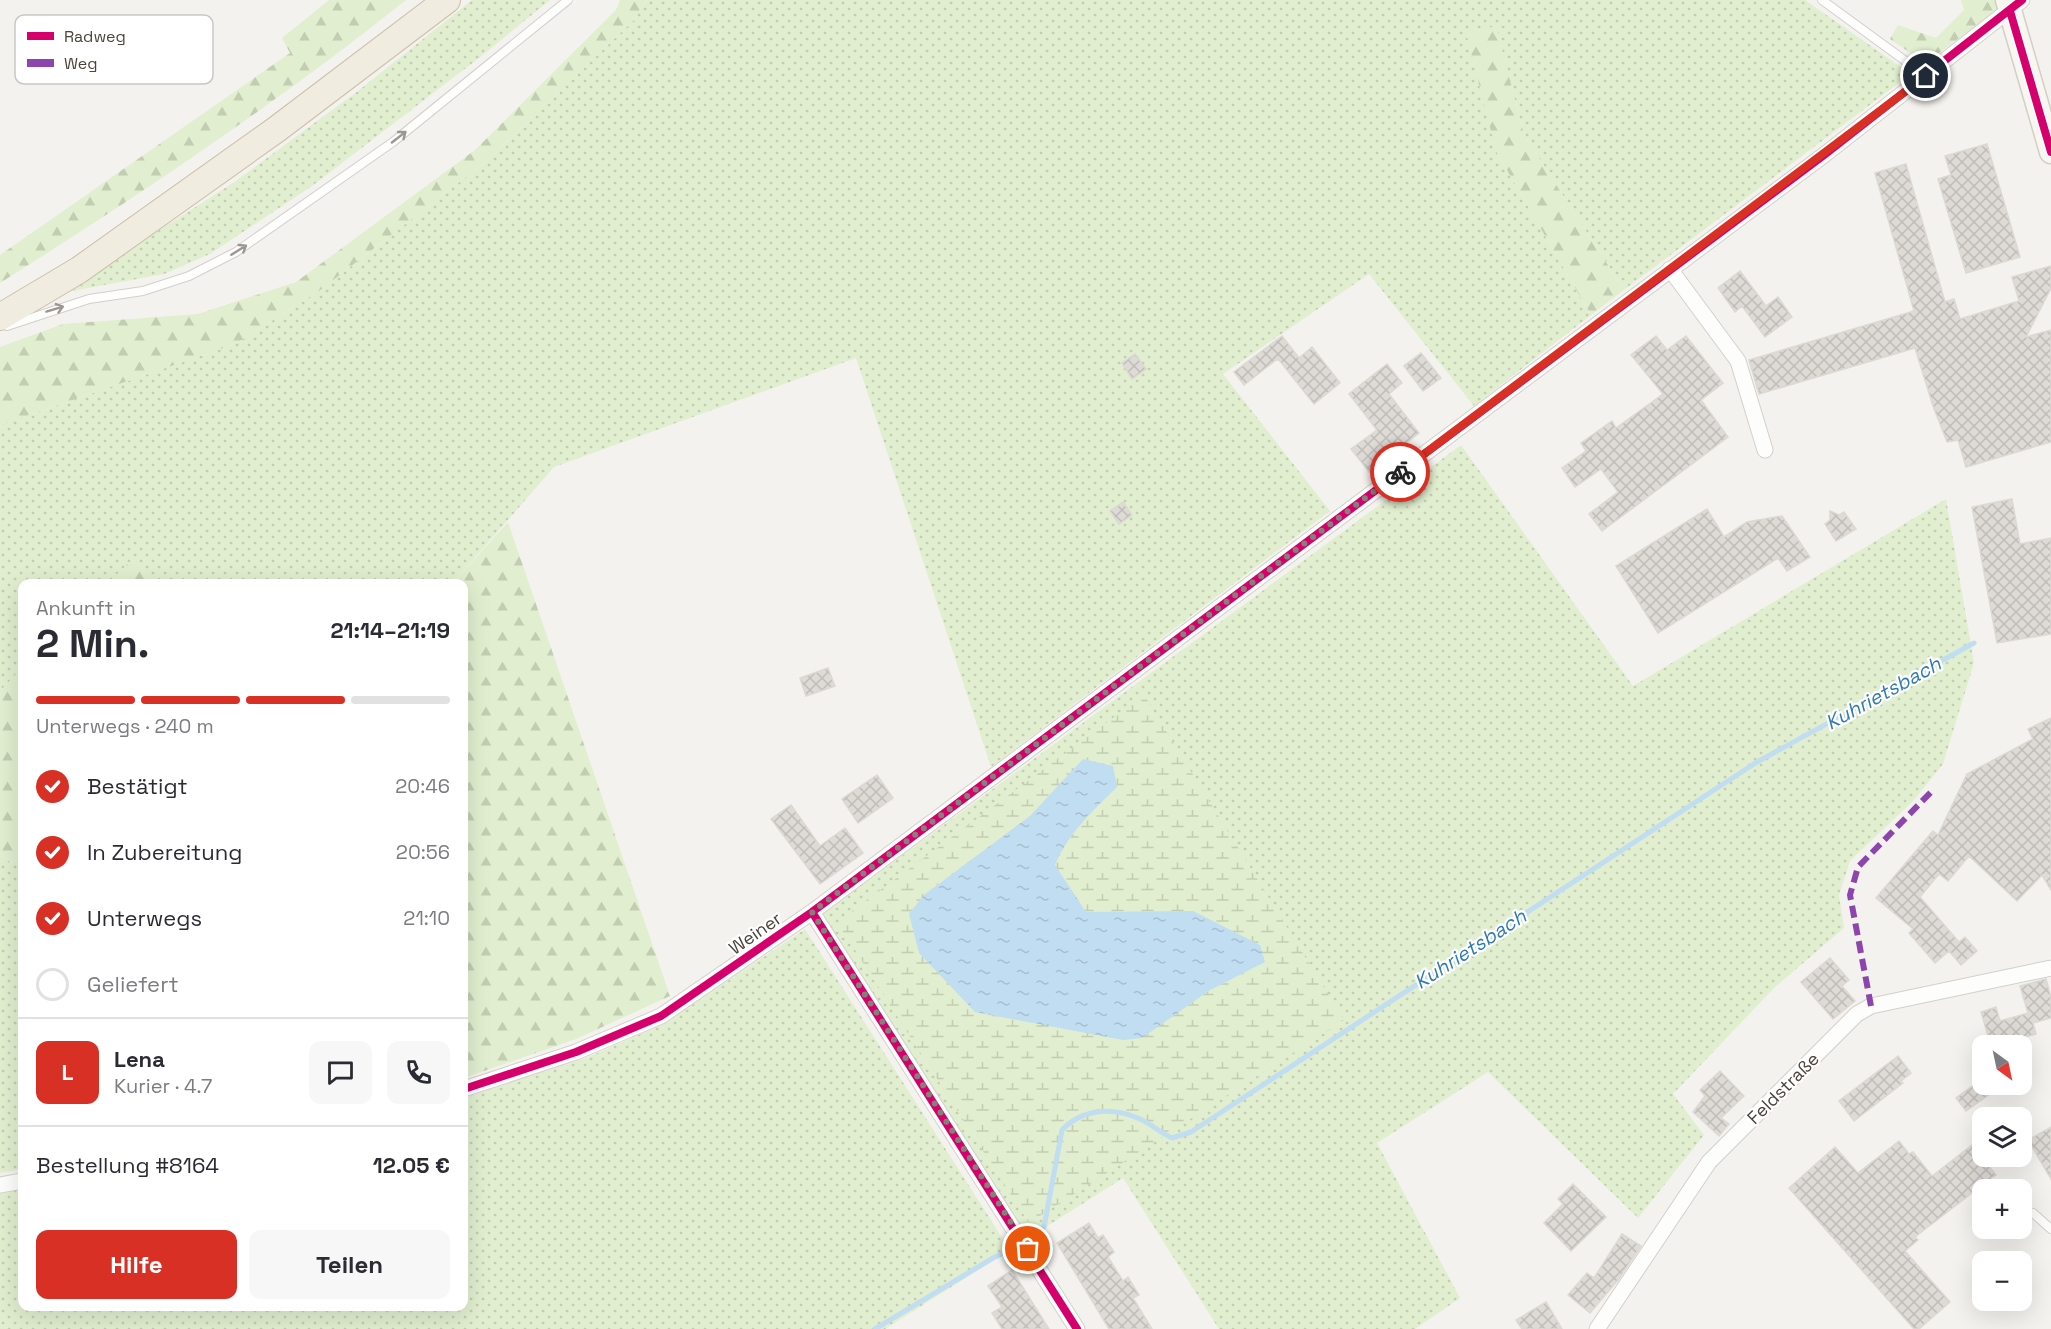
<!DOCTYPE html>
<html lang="de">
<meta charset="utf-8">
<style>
body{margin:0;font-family:"Space Grotesk",sans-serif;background:#f7f7f7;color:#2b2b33;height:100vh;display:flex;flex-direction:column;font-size:22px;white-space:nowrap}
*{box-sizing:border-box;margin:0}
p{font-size:20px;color:#7c7c81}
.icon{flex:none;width:33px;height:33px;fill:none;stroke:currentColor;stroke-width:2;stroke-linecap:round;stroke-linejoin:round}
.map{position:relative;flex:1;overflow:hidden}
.sheet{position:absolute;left:18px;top:579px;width:450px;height:732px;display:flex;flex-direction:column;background:#fff;border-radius:12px;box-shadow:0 6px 24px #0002}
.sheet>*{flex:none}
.needle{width:39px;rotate:147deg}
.controls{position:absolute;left:1972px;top:1035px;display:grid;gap:12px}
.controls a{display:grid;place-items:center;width:60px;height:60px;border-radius:12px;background:#fff;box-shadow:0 6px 24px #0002;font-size:30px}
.pin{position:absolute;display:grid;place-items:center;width:51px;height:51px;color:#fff;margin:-26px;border:3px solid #fff;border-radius:50%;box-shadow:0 2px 6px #0007}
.courier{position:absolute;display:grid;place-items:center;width:60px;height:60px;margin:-30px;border:4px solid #d93025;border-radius:50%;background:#fff;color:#222;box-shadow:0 2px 8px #0007}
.summary em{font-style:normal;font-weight:700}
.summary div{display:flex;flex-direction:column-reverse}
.summary{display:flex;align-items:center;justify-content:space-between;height:102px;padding:0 18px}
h1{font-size:39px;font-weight:700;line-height:45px}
.bar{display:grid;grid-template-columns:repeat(4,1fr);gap:9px 6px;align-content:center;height:72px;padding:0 18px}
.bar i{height:8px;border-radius:4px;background:#e1e1e2}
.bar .active{background:#d93025}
.bar p{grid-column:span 4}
.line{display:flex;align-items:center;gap:15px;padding:0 18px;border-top:2px solid #e1e1e2}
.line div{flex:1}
.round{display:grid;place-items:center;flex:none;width:63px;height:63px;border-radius:12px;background:#f7f7f7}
ol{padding:0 18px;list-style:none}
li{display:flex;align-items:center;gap:18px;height:66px}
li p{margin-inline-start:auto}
li .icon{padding:6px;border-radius:50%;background:#d93025;color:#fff;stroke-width:4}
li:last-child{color:#7c7c81}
li i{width:33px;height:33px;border:3px solid #e1e1e2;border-radius:50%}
.primary-button{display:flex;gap:12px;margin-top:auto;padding:12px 18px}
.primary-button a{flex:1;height:69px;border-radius:12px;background:#d93025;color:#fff;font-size:24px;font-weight:700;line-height:69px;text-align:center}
.primary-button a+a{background:#f7f7f7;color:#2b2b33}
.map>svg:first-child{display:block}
.grass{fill:url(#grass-dots)}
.forest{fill:url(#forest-firs)}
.wetland{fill:url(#wetland-marsh);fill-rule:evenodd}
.water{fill:url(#water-ripples)}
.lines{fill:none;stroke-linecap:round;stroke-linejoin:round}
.stream{stroke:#c0ddf1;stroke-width:5}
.building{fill:url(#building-cross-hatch);stroke:#dcd9d4;stroke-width:1.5}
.service-casing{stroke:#d2d0cb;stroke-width:10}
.minor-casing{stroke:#d2d0cb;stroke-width:17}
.secondary-casing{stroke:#d3cfc5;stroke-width:25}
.trunk-casing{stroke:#ccbfa9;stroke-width:28}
.service{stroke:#fdfdfc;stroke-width:8}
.minor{stroke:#fdfdfc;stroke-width:15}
.secondary{stroke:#f7f6f1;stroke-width:22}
.trunk{stroke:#f0ece0;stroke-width:26}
.quiet{stroke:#8e44ad;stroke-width:6;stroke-dasharray:12 6;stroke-linecap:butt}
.cycleway-casing{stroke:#fff;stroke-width:11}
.cycleway{stroke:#d6006c;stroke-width:8}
.oneway{stroke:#9b9791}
.done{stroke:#868178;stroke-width:6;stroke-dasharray:0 10.8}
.route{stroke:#d93025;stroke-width:8}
.labels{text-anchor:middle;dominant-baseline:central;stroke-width:4.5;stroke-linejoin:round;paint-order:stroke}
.street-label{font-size:18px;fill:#4b4439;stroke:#fff}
.water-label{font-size:20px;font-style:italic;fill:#2e7ab2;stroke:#fff}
.key{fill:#fff;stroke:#c9c7c4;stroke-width:1.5}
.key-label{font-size:16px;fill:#4b4439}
</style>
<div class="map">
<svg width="2051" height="1329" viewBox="0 0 2051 1329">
<defs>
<pattern id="grass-dots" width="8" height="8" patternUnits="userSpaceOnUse" patternTransform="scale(1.5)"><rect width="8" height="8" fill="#e1eecf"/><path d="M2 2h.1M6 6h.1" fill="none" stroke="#c3cdb2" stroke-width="1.8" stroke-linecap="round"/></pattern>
<pattern id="forest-firs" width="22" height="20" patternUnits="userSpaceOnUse" patternTransform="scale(1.5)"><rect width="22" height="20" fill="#e1eecf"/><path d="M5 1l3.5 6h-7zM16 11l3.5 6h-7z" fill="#c3cdb2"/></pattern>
<pattern id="wetland-marsh" width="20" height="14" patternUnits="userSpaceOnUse" patternTransform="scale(1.5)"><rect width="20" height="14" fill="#e1eecf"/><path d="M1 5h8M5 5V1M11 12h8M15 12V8" fill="none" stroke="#c3cdb2"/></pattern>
<pattern id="water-ripples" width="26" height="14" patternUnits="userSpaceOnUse" patternTransform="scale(1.5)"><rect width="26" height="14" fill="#c0ddf1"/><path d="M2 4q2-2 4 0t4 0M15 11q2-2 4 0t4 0" fill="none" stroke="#a6bfcf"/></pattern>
<pattern id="building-cross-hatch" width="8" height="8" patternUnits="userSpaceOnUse" patternTransform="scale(1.5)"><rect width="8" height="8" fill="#dedbd6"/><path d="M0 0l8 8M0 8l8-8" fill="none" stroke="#c0bdb8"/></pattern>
</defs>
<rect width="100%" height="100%" fill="#f4f2ee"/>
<path class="grass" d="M472,0H550L479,58L312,186L210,254L164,274L61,293L233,183L358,91Z
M646,0H1805L1911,74L1624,290L1524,135L1496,27V151L1591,315L1474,406L1369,274L1223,374L1330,511L991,767L856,358L554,467L453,583H156L132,560L108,583L22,584V668L0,691V425L235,344L319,291L489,159L634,20Z
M1461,445L1633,686L1946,499L1974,663L1943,764L1914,800L1850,861L1839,895L1844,928L1774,988L1673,1094L1704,1135L1638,1218L1488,1072L1377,1143L1460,1298L1415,1329H1219L1123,1178L1027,1239L820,916Z
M22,852V1169L0,1173V855L12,863Z
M805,929L1010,1250L885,1329H0V1189L22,1185V1306H464V1098L586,1058L664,1024Z"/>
<path class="forest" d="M329,0H406C277,103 140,195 0,283V255L290,53L282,38Z
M620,0H646L634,20L489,159L319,291L235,344L0,425V347L63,324L198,314L296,282L475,150L616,10Z
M1961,0H1997L1999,9L1925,63L1890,39L1898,25L1936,38L1964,10Z
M1496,26L1524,135L1624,290L1591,315L1496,151L1466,33Z
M508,522L670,996L576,1039L464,1078V584L453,583Z
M132,560L156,583H108Z
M22,668V852L12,863L0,855V691Z"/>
<path class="wetland" d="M1144,695L1344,1020L1029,1223L837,922ZM1083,760L1117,787C1093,810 1067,835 1055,866L1086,912L1193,911L1264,962L1210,990L1142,1038L909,914L924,895L1030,816Z"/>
<path class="water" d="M1083,759L1113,766L1117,787C1093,810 1067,835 1055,865L1086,912L1193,911L1260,945L1265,962L1210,990L1142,1038L1123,1040L975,1012L919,953L909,914L924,895L1030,816Z"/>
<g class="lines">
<path class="stream" d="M1032,1236L1044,1227L1062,1130C1083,1108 1113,1107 1140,1119C1151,1124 1161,1133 1172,1138L1191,1132L1757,762L1974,643
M875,1329L993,1258L1016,1247"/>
</g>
<path class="building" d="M1987,144L2020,257L1966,273L1938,179L1951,175L1945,156Z
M1906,164L1945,302L1954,299L1960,319L2019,301L2012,277L2051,266V288L2026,337L2051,330V442L1966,467L1958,440L1947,442L1933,406L1915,348L1759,394L1749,360L1914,311L1875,173Z
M1740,271L1766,306L1778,297L1792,317L1765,337L1742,306L1735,312L1718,288Z
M1282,336L1299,358L1312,347L1340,383L1314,404L1279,360H1276L1244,385L1234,372Z
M1656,336L1667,350L1686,336L1723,383L1701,400L1728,437L1602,531L1589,514L1618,492L1601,469L1575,487L1562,468L1586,451L1581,443L1612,421L1616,428L1663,394L1631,355Z
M1421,353L1441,378L1423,391L1404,366Z
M1135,354L1146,369L1132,379L1122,363Z
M1387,364L1402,383L1389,394L1419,433L1369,472L1351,449L1377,430L1349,394Z
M2012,499L2020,544L2051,538V634L1997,643L1972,507Z
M1123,502L1132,515L1119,524L1110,511Z
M1707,509L1724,537L1747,522L1782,516L1810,557L1787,571L1778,558L1658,633L1616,566Z
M1830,511L1839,515L1844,512L1856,529L1836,541L1825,524L1830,520Z
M828,668L835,686L806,696L800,678Z
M2051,718V890L2042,875L2017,901L1969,856L1948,881L1939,874L1920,897L1959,942L1965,937L1977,951L1961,965L1949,951L1935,963L1909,933L1913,929L1876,898L1933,831L1938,835L1967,774L2033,739L2028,729Z
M877,775L893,798L858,823L842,799Z
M791,805L820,846L845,828L863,853L820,884L771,819Z
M1830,958L1849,980L1842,986L1855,1001L1833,1019L1801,982Z
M2046,979L2051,997V1018L2033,1023L2036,1034L2007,1042L2008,1046H1991L1981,1012L1996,1007L2000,1021L2028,1013L2020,986Z
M1898,1056L1911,1073L1901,1081L1903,1083L1854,1121L1839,1101Z
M1720,1071L1744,1096L1721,1118L1729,1124L1719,1136L1693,1112L1705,1096L1700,1090Z
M1975,1084H2004L1966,1111L1956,1098Z
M2051,1127V1179L2028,1140Z
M1899,1141L1909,1154L1913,1152L1932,1176L1972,1145L1996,1175L1991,1178V1184L1985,1183L1915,1237L1918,1240L1905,1251L1950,1302L1919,1329H1914L1789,1188L1835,1147L1858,1173Z
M1573,1184L1606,1217L1571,1251L1544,1223L1563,1204L1558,1199Z
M1089,1223L1098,1238L1103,1235L1114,1252L1108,1257L1123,1281L1128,1277L1139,1295L1133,1298L1152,1329H1109L1082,1284L1057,1243Z
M1622,1234L1641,1246L1618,1280L1590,1313L1568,1295L1587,1273L1594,1278Z
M1012,1270L1037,1310L1049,1329H1002L992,1313L1002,1307L988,1286Z
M1546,1302L1562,1329H1522L1516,1320Z"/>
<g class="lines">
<defs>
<path id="service" d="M1822,0L1926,76
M7,326L89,299L143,291L189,276L236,252L393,142L568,0
M2033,1213L2051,1229"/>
<path id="minor" d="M1670,269L1738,361L1765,450
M812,912L1077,1329
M464,1089L576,1052L661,1016L812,912L1824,155L2022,0
M0,1185L22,1181
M1597,1329L1709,1162L1857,1014L1871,1006L2051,968"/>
<path id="secondary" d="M2007,0L2051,152"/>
<path id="trunk" d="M0,317L79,270L277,129L447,0"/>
</defs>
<use href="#service" class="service-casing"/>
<use href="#minor" class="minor-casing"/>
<use href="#secondary" class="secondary-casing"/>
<use href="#trunk" class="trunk-casing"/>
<use href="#service" class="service"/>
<use href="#minor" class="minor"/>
<use href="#secondary" class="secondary"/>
<use href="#trunk" class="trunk"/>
<path class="quiet" d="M1871,1006L1850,895L1858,867L1931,792"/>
<defs>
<path id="cycleway" d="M2010,11L2051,152
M812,912L1077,1329
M464,1089L576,1052L661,1016L812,912L1824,155L2022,0"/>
</defs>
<use href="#cycleway" class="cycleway-casing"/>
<use href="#cycleway" class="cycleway"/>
</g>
<defs><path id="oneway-shaft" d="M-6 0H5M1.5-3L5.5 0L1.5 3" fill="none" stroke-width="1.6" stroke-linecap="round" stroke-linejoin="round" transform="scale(1.5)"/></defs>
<g class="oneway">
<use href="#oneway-shaft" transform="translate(399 137) rotate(-38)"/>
<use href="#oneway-shaft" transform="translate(239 250) rotate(-32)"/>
<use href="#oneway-shaft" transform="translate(55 309) rotate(-17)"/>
</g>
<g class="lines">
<path class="done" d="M1028,1249L812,912L1400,472"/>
<path class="route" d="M1400,472L1926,76"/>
</g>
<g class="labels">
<g class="street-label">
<text transform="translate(755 933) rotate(-35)">Weiner</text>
<text transform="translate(1783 1088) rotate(-45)">Feldstraße</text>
</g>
<g class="water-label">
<text transform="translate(1883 693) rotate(-29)">Kuhrietsbach</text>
<text transform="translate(1470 949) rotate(-33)">Kuhrietsbach</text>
</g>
</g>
<rect x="15" y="15" width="198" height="69" rx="9" class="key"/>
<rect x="27" y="32" width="27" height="8" fill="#d6006c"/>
<rect x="27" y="59" width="27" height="8" fill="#8e44ad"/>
<g class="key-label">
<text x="64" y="42">Radweg</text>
<text x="64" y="69">Weg</text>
</g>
</svg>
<div class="controls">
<a><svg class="needle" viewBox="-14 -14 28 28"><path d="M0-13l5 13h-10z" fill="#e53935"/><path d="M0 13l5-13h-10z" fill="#7c7c81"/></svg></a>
<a><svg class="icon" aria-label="layers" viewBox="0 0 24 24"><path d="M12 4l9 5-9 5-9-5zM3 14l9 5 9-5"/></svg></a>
<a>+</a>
<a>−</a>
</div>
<div class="pin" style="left:1028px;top:1249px;background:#ea580c"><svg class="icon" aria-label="bag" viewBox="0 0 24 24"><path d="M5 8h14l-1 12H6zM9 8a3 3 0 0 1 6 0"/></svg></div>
<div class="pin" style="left:1926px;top:76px;background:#1f2937"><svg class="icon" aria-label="home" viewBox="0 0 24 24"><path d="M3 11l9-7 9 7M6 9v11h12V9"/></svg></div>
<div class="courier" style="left:1400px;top:472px"><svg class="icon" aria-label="bike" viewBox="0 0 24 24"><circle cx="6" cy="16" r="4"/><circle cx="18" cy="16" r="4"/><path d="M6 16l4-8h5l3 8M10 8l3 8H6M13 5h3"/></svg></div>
<section class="sheet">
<div class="summary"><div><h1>2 Min.</h1><p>Ankunft in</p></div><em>21:14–21:19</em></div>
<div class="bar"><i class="active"></i><i class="active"></i><i class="active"></i><i></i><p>Unterwegs · 240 m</p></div>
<ol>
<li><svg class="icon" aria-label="check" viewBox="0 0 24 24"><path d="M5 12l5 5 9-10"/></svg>Bestätigt<p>20:46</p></li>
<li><svg class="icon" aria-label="check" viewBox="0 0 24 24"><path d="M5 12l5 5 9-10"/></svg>In Zubereitung<p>20:56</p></li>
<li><svg class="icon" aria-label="check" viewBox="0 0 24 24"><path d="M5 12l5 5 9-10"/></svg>Unterwegs<p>21:10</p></li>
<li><i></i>Geliefert</li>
</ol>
<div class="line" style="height:108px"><b class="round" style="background:#d93025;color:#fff">L</b><div><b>Lena</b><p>Kurier · 4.7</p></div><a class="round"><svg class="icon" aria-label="chat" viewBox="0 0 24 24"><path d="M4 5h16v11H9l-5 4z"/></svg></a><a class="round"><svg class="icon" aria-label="phone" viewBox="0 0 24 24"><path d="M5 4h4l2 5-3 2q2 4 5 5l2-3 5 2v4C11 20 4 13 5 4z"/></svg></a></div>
<div class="line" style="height:78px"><div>Bestellung #8164</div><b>12.05 €</b></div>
<div class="primary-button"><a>Hilfe</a><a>Teilen</a></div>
</section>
</div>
